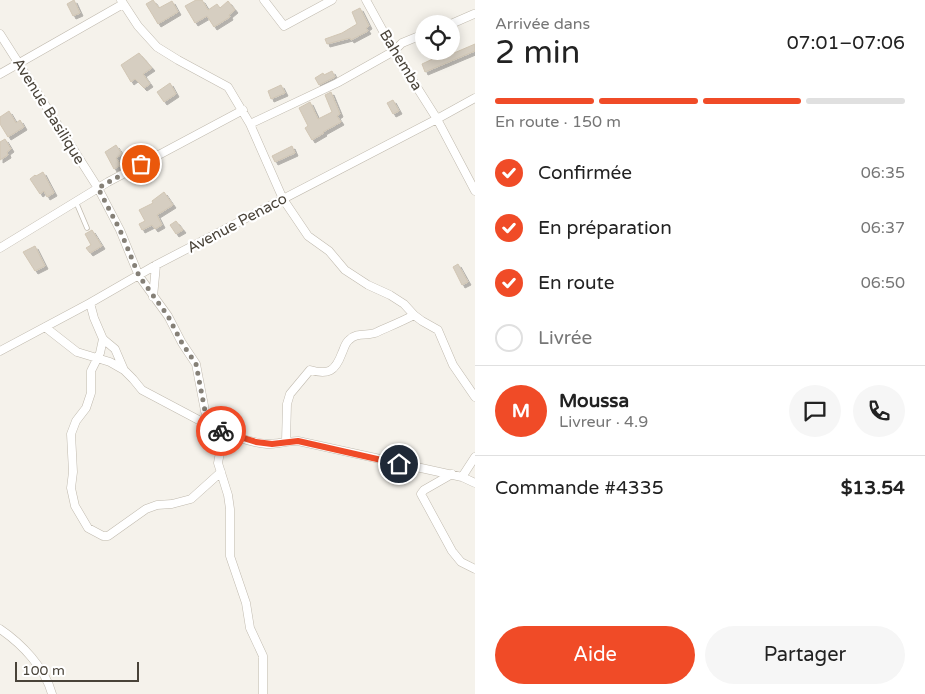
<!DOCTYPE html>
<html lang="fr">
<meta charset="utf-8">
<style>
body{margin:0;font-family:"Varela Round",sans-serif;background:#f6f6f6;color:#222;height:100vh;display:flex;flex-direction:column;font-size:19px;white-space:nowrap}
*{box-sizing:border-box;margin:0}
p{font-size:16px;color:#767676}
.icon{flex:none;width:28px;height:28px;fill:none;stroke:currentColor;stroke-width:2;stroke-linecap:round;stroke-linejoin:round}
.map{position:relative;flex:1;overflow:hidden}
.sheet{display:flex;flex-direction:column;background:#fff;width:450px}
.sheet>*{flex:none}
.fabs{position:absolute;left:415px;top:15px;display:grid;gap:10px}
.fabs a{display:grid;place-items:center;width:45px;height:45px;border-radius:50%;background:#fff;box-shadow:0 2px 12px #0003;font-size:25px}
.scale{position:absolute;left:15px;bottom:12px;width:124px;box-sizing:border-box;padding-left:5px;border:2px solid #494339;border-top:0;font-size:14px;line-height:18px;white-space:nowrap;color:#494339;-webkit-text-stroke:4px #fff;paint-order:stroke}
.pin{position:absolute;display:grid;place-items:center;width:42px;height:42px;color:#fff;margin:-21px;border:2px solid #fff;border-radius:50%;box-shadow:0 1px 5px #0007}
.courier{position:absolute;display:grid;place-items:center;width:50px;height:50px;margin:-25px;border:4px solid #f04b27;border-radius:50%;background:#fff;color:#222;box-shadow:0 1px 6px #0007}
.overview em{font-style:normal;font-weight:600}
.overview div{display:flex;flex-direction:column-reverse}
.overview{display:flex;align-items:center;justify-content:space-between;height:85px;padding:0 20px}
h1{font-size:32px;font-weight:600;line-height:38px}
.bar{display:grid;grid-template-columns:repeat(4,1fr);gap:8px 5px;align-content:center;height:60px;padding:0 20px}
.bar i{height:6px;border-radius:4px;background:#e0e0e0}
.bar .active{background:#f04b27}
.bar p{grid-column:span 4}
.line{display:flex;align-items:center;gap:12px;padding:0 20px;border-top:1px solid #e0e0e0}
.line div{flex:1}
.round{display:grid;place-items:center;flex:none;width:52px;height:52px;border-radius:26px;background:#f6f6f6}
ol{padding:0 20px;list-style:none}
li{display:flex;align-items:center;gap:15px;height:55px}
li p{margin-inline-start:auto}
li .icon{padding:5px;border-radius:50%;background:#f04b27;color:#fff;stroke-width:4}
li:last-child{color:#767676}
li i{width:28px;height:28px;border:2px solid #e0e0e0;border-radius:50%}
.primary-button{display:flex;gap:10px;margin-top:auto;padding:10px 20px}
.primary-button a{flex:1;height:58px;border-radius:30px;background:#f04b27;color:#fff;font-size:20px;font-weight:600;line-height:58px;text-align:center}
.primary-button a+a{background:#f6f6f6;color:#222}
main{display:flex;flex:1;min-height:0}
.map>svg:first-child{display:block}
.building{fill:#d6cec1;stroke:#d1c6b4;filter:url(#shadow)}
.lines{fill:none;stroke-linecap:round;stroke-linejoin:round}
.service-casing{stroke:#c0baae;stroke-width:5.5}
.minor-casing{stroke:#c0baae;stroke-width:9}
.service{stroke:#fff;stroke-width:4}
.minor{stroke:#fff;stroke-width:8}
.done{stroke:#858077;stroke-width:5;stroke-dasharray:0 9}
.route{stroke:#f04b27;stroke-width:6}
.labels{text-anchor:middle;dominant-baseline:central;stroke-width:4.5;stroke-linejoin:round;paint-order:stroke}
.street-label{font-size:15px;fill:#494339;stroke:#fff}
</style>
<main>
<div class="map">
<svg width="475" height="694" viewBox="0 0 475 694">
<defs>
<filter id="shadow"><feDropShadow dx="3" dy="3" stdDeviation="0" flood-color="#0004"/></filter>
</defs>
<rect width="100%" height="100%" fill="#f5f2eb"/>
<path class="building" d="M74,0L80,13L73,16L67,4Z
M153,0L159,8L172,1L178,12L158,24L146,4Z
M196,0H202L208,10L217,4L220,8L228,1L235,10L229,15L230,17L214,27L207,16L195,23L185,6Z
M360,8L369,26L366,28L368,31L351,40L350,38L327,44L325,39L342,33L357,24L352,12Z
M475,44V51L425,72L422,64L439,56L440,59Z
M139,53L152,68L143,74L150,84L144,88L135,79L131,82L121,65Z
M332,71L335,77L319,85L315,78L323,73L324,75Z
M170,83L176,94L164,102L157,92Z
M281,85L285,93L271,99L268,91Z
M331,92L340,114L337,116L341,122L323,132L324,133L312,140L305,128L308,126L299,108L310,102L318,119L332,112L325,95Z
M393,100L399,111L393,114L387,103Z
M9,111L16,123L20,120L24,127L8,137L0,124V117Z
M5,139L11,149L7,152L8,155L0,160V142Z
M116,145L122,154L116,158L121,165L114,169L105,152Z
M292,146L295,153L275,162L272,156Z
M43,172L54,193L47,197L44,191L40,194L30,179L35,175L36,176Z
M164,192L173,205L157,215L162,225L155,229L152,225L142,230L139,224L145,221L139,210L153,203L152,201Z
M176,221L183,230L176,234L170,225Z
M92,230L102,246L90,253L86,248L91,245L85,234Z
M35,246L45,266L35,271L23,252Z
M458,264L468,282L462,285L453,267Z"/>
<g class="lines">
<defs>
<path id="service" d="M76,202L87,228"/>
<path id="minor" d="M121,0L138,26L157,47L178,60L228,87L250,124L283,199L308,236L329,251L345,270L368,285L390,295L404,304L414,315L422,321L438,330L453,365L475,397
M264,0L284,26L332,0
M366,0L394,51L437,119L475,191
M451,24L474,14
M0,34L98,188L120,230L139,276L168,316L182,343L196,364L205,411L210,426C228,434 247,442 267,444C277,444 288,441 298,441L462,477L475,457
M0,74L123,4
M250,124L337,83L394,51L402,43L424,34
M0,248L108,182L243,110
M153,297L156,265
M90,303L94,318L103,339L115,349L124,370L133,379L142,390L210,426L219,442L221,447L218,463L228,495L230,509V556L246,603L250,628L263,656V694
M45,327L77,352L110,362L124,370
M103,339L100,353L91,371V393L86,408L76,421L71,434L73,472L71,488L75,506L88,528L103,536H108L146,509L157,505L172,504L191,499L221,472
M0,351L90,303L156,265L437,119L475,98
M286,441L287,404L290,394L310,370C328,375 335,372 342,353C344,349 345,343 349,340C357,332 366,336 375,333C388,327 401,322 414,315
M452,474L424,490L421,494L452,551L461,562L475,569
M462,477L475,483
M0,629C22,644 45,668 52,694"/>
</defs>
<use href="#service" class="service-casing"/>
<use href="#minor" class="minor-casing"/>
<use href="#service" class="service"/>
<use href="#minor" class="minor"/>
</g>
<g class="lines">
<path class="done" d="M141,164L98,188L120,230L139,276L168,316L182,343L196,364L205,411L210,426L221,431"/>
<path class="route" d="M221,431L256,442L272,444L298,441L399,464"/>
</g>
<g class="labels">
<g class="street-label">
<text transform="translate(401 60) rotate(59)">Bahemba</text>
<text transform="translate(49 111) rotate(58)">Avenue Basilique</text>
<text transform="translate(237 223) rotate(-28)">Avenue Penaco</text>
</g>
</g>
</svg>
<div class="fabs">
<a><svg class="icon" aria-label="locate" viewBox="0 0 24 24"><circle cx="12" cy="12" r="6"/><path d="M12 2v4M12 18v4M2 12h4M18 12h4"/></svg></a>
</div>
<div class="scale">100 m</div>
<div class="pin" style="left:141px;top:164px;background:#ea580c"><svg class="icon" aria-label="bag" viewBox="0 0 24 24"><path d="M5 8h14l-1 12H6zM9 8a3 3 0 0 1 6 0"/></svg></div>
<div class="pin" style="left:399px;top:464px;background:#1f2937"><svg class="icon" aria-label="home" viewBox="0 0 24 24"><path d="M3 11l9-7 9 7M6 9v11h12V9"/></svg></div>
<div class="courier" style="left:221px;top:431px"><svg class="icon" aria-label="bike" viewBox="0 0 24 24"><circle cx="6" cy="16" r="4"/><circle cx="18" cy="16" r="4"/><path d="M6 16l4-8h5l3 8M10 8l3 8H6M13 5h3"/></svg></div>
</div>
<section class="sheet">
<div class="overview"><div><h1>2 min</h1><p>Arrivée dans</p></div><em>07:01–07:06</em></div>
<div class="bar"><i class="active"></i><i class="active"></i><i class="active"></i><i></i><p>En route · 150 m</p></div>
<ol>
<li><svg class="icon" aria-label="check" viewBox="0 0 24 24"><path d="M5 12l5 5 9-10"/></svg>Confirmée<p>06:35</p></li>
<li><svg class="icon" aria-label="check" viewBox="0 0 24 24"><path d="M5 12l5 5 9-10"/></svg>En préparation<p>06:37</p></li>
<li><svg class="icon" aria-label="check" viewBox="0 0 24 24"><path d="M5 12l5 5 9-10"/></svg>En route<p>06:50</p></li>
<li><i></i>Livrée</li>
</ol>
<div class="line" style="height:90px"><b class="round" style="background:#f04b27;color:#fff">M</b><div><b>Moussa</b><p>Livreur · 4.9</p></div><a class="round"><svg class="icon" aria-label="chat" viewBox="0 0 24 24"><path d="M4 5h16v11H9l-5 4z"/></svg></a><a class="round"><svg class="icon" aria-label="phone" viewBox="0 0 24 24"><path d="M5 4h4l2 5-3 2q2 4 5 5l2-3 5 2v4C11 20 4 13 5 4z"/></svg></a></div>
<div class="line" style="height:65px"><div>Commande #4335</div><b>$13.54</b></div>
<div class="primary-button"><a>Aide</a><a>Partager</a></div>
</section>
</main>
